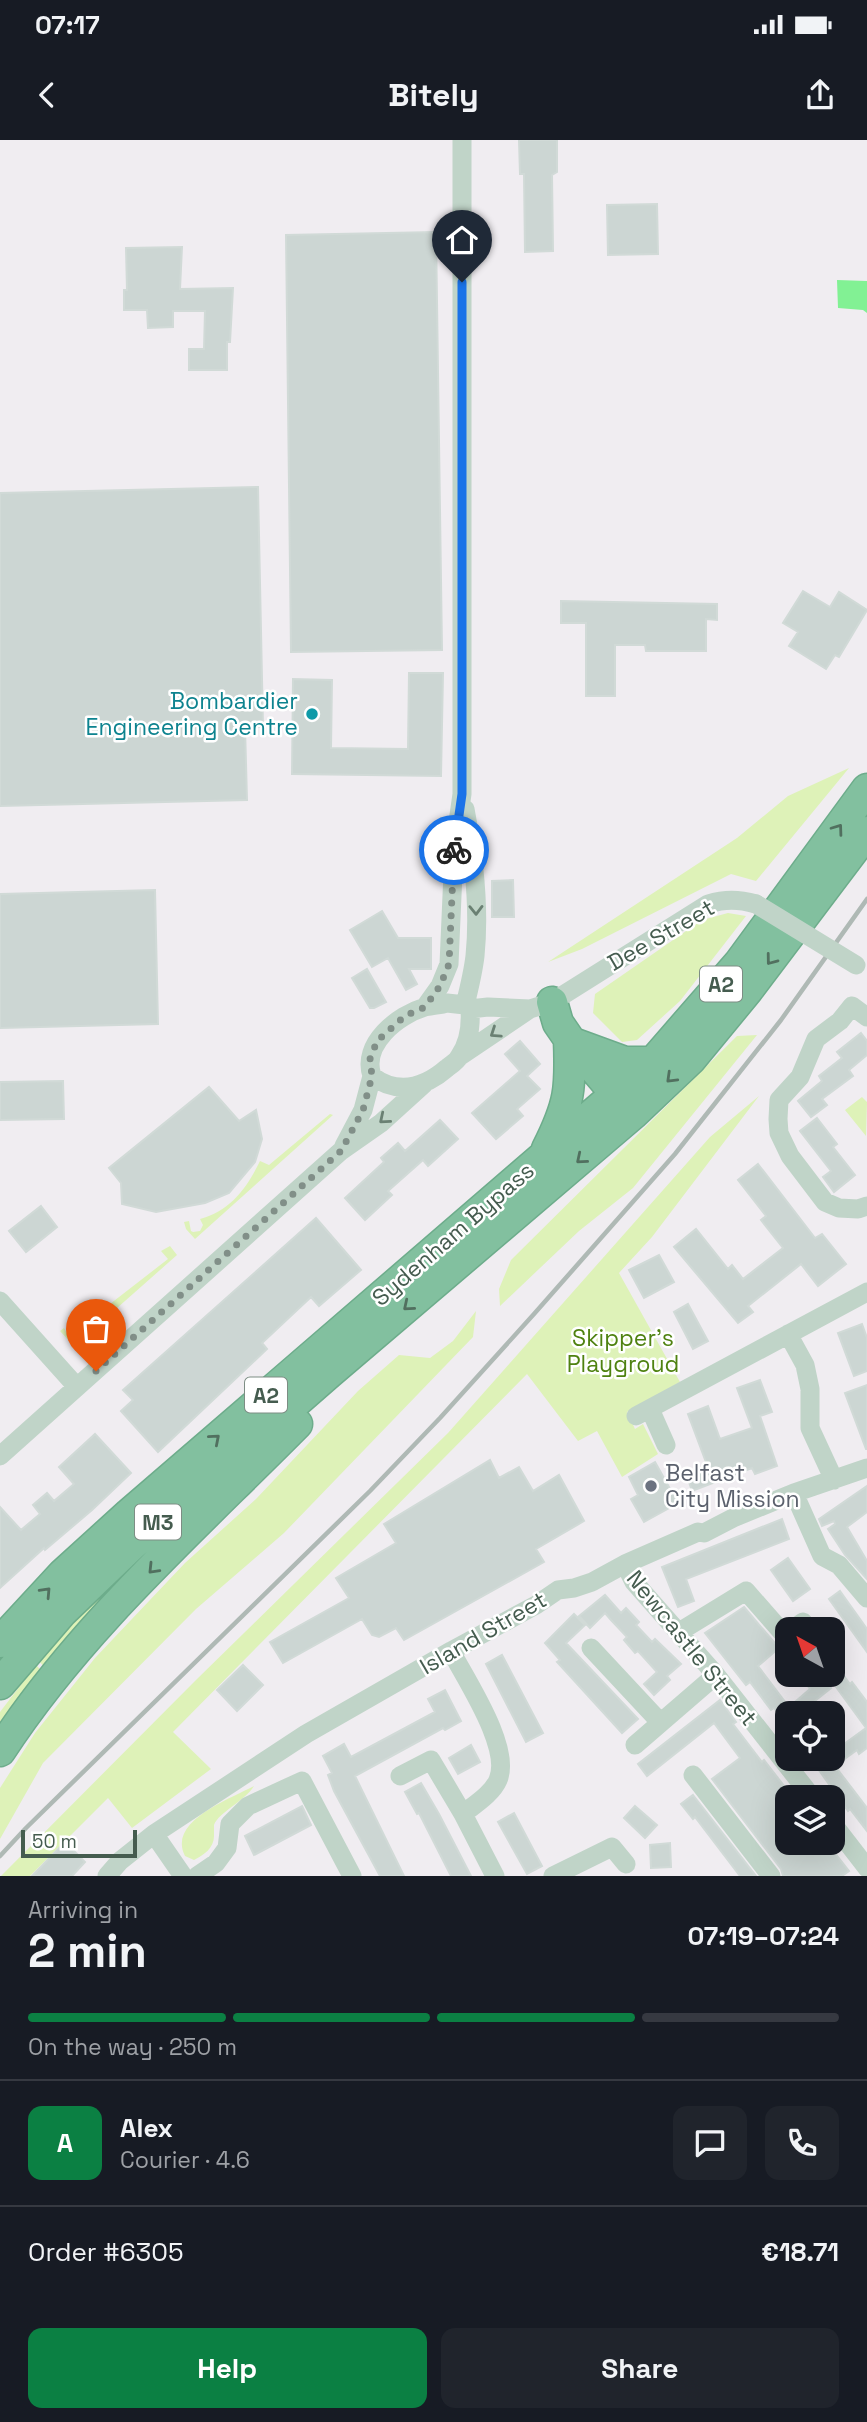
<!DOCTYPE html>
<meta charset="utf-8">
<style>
body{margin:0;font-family:"Space Grotesk",sans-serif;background:#20242c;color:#f1f3f6;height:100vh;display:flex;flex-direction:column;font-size:26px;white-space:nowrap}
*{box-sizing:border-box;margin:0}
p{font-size:23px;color:#9ea1a6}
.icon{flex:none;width:38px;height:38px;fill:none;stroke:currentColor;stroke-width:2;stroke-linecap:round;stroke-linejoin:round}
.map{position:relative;height:1736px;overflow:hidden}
.sheet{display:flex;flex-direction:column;background:#171b24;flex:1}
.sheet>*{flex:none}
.needle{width:46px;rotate:320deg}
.buttons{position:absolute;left:775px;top:1477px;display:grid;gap:14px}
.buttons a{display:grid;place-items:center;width:70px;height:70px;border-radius:14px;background:#171b24;box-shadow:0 7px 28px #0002;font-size:35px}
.scale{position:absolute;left:21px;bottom:18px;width:116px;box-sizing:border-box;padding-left:7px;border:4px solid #455c4f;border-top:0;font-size:19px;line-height:24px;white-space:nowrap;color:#455c4f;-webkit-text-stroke:5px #fff;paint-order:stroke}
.pin{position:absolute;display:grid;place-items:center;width:60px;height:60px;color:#fff;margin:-72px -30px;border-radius:50% 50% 50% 0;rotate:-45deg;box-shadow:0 0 7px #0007}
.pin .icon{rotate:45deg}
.courier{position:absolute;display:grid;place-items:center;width:70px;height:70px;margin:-35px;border:5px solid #1a73e8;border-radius:50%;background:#fff;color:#222;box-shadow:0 2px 9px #0007}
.head em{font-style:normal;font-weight:600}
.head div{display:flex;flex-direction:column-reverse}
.head{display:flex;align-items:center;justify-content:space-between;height:119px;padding:0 28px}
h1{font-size:46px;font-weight:600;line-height:52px}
.bar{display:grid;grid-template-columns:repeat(4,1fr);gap:10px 7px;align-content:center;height:84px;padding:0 28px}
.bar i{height:9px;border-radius:5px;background:#363941}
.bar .active{background:#0b8043}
.bar p{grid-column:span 4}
.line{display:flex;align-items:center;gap:18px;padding:0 28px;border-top:2px solid #363941}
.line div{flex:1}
.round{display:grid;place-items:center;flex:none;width:74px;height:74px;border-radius:14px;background:#20242c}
.action{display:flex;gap:14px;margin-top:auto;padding:14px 28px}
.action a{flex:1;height:80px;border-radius:14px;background:#0b8043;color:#fff;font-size:28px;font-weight:600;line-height:80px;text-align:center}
.action a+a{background:#20242c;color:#f1f3f6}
.status{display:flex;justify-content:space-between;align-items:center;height:49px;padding:0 35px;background:#171b24;direction:ltr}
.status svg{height:19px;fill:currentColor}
header{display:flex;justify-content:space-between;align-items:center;height:91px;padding:0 28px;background:#171b24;font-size:32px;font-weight:600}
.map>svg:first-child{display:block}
.green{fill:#def2b8}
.water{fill:#82f194}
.building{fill:#ccd6d3;stroke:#d1dad7;stroke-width:2}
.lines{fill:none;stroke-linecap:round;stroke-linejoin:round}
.highway-casing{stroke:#6dac8b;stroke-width:33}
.minor{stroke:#c0d4c8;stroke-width:19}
.highway{stroke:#82c09f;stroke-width:30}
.rail{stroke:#afb9b5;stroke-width:4.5}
.minor-bridge{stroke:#c0d4c8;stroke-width:19}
.oneway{stroke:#51705f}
.oneway2{stroke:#6a8073}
.done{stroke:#818f88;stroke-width:7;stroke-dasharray:0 12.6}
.route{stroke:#1a73e8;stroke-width:9}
.culture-dot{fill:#0f9aa8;stroke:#fff;stroke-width:2.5}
.worship-dot{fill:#6b7280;stroke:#fff;stroke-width:2.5}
.labels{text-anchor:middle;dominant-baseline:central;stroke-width:5;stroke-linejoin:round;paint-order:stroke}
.shield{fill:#fff;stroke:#7d8d84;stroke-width:2}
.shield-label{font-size:21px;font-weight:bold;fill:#455c4f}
.culture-label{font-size:23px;fill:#0d838f;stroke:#fff;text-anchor:end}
.street-label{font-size:23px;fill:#455c4f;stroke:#fff}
.park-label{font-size:23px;fill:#4f8211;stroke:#fff}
.worship-label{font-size:23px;fill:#5b616d;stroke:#fff;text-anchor:start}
</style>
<div class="status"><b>07:17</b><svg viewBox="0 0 49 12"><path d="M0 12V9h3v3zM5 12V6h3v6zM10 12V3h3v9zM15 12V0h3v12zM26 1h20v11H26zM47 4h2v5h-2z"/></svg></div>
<header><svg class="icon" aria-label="back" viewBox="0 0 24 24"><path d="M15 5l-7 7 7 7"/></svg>Bitely<svg class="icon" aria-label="share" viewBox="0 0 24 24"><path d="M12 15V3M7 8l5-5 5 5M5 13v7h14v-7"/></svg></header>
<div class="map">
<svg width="867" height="1736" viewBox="0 0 867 1736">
<rect width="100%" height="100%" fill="#f0edf1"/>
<path class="green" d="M849,628L756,741L731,734L582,809L548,822L737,698L788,656Z
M728,773L746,776L680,861L637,900L622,902L593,873L595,854L702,780Z
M757,895L633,1048L579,1091L500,1166L499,1149L511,1120L737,896Z
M759,956L652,1097L619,1133L680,1242L627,1272L635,1289L643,1284L658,1314L622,1337L597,1291L578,1301L527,1234L173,1592L211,1629L132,1688L108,1658L30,1736H1L197,1539L448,1293L710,997Z
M862,957L867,962L866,996L845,970Z
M330,974L333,975L195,1099L186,1089L184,1082L189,1081L191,1091L193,1092L200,1091L203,1085L200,1079C230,1071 247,1048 260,1021L269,1025Z
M170,1106L177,1115L82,1199L78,1196L71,1203L60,1191L64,1188L69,1197L76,1196L81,1187L83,1189L91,1188L94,1184L92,1178L168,1119L161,1111Z
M476,1171L473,1197L284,1393L196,1469L43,1623L0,1699V1648L35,1593L95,1518L185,1423L256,1359L358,1251L399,1215L430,1218L453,1201Z
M150,1410L45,1528L39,1521L65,1489Z
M36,1525L43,1532L0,1591V1572Z
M254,1646C245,1661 219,1672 214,1685C214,1687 214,1694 214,1696C214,1708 204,1715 194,1720L185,1716C167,1681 230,1659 254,1646Z"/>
<path class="water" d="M837,140L867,141V173L863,170L838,168Z"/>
<path class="building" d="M519,0H557V32L552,35L553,111L525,112L524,34H520Z
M657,64L658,114L608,115L607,65Z
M436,92L442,510L291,512L286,95Z
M182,107L180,149L233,148L230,202H227V230H189V209H204L205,171H173V187L148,188L147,170H124V150H127L126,108Z
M258,347L263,587H245L247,660L0,666V353Z
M803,451L830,467L839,452L867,470L839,517L835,515L826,529L789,506L798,492L783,483Z
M561,461L717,464V480L706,479V511H646L645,505H615V556H586V483H561Z
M409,533H443L441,636L292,634L293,539L332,540L331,608L408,609Z
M513,740L514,777H492V741Z
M155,750L158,884L0,888V754Z
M382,771L398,798H431V829H409L417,844L406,850L388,818L372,827L350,790Z
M367,829L386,862L374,868H370L352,838Z
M861,893L867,901V915L849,930L853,936L822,959L827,965L811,977L798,961L822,941L819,936L842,918L837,912Z
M520,901L540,924L527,936L540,949L517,969L523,976L496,999L472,973L520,931L505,914Z
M63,941L64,979L0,980V942Z
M209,947L239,981L256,970L262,999L255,1022L229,1053L205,1063L156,1072L122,1064L121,1043L109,1028Z
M817,978L837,1004L833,1007L855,1035L834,1052L823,1037L831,1031L800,991Z
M440,980L458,999L428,1026L423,1020L388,1051L392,1055L365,1080L345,1058L384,1022L381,1018L398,1003L405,1011Z
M758,1024L815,1098L822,1094L846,1124L818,1146L801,1124L748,1166L753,1172L738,1183L674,1107L696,1089L728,1129L732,1125L743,1139L783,1108L761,1080L766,1076L738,1040Z
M41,1066L57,1087L26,1112L9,1091Z
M316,1078L361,1130L319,1166L311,1157L262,1203L267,1209L158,1312L121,1271L133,1260L123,1250Z
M659,1115L674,1142L644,1158L629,1130Z
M688,1164L708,1201L693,1209L674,1172Z
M862,1184L867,1198V1231L854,1236L838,1193Z
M760,1240L772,1272L760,1276L777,1326L755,1334L752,1328L692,1351L686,1333L707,1325L688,1274L708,1266L720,1299L752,1288L737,1248Z
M867,1245V1309H866L845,1253Z
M95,1294L131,1333L92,1370L45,1410L44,1408L0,1448V1367L21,1390L40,1374L33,1365L47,1353L54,1361L74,1344L59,1327Z
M490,1320L499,1338L519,1327L533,1351L559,1335L584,1381L536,1409L544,1422L404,1500L396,1488L379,1497L372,1495L362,1479L283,1523L270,1502L349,1458L336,1438L396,1403L384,1384Z
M655,1322L678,1363L644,1382L631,1359L638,1355L629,1337Z
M867,1346V1372L847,1387L867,1421V1439L845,1415L828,1389L835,1384L834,1381L822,1386L819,1379Z
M782,1379L789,1399L686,1439L694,1461L678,1467L662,1427Z
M788,1418L810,1449L793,1461L771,1430Z
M840,1451L867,1489V1512L829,1459Z
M605,1455L621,1473L626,1468L639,1482L636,1485L652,1502L655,1499L681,1524L667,1536L670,1540L654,1555L644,1544L657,1532L638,1511L635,1513L624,1500L627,1497L611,1480L605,1473L590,1488L579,1476Z
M744,1467L779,1508L758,1526L789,1567L810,1549L807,1545L820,1535L831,1548L801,1572L788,1573L786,1583L774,1568L771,1570L750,1542L746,1545L705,1493Z
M574,1474L585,1485L566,1503L638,1579L622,1593L557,1522L560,1520L545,1503Z
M502,1515L543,1593L526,1602L486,1524Z
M243,1525L263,1545L237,1571L217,1550Z
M838,1528L850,1544L852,1542L867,1562V1608L859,1614L857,1610L835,1626L867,1668V1691L850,1669L848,1671L816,1626L826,1619H830L833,1623V1612L866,1588L828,1536L833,1535Z
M445,1550L461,1581L445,1590L443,1588L355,1636L404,1736H380L334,1651L328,1635L332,1633L323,1616L344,1604L351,1617L435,1572L428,1559Z
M720,1560L736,1582L733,1584L762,1622L764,1620L788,1651V1703H827L849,1731L842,1736H783L781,1729L712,1639L740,1618L714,1583L647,1636L638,1624Z
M471,1605L480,1622L458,1634L449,1618Z
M421,1643L439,1674L471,1736H451L419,1673L417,1674L405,1652Z
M693,1655L756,1736H740L695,1677L693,1679L681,1664Z
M302,1666L311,1685L254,1715L245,1696Z
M635,1666L657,1685L645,1698L624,1678Z
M514,1673L542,1726L527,1734L498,1682Z
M65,1702L85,1722L72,1736H32Z
M670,1703L671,1727L651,1728L650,1705Z"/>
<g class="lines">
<defs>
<path id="highway" d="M552,862L558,883L569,899L628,968
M573,903L625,922H653
M547,1009C570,964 571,948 569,899
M0,1502L63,1434L129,1374L653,922L740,822L867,649
M0,1544L62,1472L132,1405L329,1233L633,974L691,919L747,851L867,692
M0,1611C80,1488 194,1388 297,1284"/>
</defs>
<use href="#highway" class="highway-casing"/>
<path class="minor" d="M465,669C474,717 480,767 475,816C473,833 469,849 465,865
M447,863L465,865L470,869C471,884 469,903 459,917C457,921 451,925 447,928C424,948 397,955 372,936C361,904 398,875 425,867C432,865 440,865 447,863Z
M425,867L440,846L449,824L454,710L462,654V0
M470,869L488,867L530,869
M867,877L852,866L840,881L816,899L800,937L779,960L778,979L779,993L790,1016L825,1062L839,1068L858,1069L867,1066
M459,917L530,869L552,862L708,764C725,759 738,759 756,764
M344,1006L363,970L372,936
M0,1161L77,1247
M788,1194L805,1225L810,1249V1288L834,1340
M650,1269L666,1305
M636,1276L867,1152
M0,1316L341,1011L381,983L424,944
M794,1353L822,1416L839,1425L867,1458
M625,1424L634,1442L716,1535L812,1657
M793,1489L803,1482
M679,1492L746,1451L788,1499
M591,1508L660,1582
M451,1511C466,1540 512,1608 498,1640C492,1654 474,1665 463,1674
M833,1582L834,1581
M635,1605L716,1535
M693,1635L771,1736
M400,1636L431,1620L463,1674L495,1736
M833,1684L867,1728
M154,1694L183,1736
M107,1736L120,1721L154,1694L306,1594L451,1511L536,1465L558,1450L574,1448L592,1442L625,1424L698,1392L704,1393L733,1378L794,1353L867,1328
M197,1736L216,1723L227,1708L230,1684L248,1666L302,1641L352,1736
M553,1736L612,1707L626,1724"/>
<use href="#highway" class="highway"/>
<path class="rail" d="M0,1716L26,1688L370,1351L440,1278L534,1174L675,1014L781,880L867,759"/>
<path class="minor-bridge" d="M756,764L856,825"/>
</g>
<defs><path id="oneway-chevron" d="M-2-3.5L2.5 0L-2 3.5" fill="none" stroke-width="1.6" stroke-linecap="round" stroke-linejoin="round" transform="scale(1.75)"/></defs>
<g class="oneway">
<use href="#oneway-chevron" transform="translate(838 689) rotate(-54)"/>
<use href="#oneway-chevron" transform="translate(771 820) rotate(127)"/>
<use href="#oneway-chevron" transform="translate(671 938) rotate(136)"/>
<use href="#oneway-chevron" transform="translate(581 1019) rotate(140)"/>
<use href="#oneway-chevron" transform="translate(408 1166) rotate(140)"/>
<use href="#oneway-chevron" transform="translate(215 1299) rotate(-41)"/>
<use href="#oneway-chevron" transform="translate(153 1429) rotate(134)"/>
<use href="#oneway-chevron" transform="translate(46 1452) rotate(-47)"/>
</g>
<g class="oneway2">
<use href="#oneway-chevron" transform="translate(476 770) rotate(89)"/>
<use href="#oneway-chevron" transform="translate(495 893) rotate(146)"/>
<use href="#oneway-chevron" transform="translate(384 979) rotate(140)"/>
</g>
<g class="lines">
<path class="done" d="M96,1231L341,1011L363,970L372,936L370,919L377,901L405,876L425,867L440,846L449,824L454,710"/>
<path class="route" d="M454,710L462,654V142"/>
</g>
<circle class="culture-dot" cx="312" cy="574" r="7"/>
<circle class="worship-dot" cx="651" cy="1346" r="7"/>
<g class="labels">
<g class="shield">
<rect x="700" y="826.5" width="42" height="35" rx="5"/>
<rect x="245" y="1237.5" width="42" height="35" rx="5"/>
<rect x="135" y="1364.5" width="46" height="35" rx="5"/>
</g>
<g class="shield-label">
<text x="721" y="844">A2</text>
<text x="266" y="1255">A2</text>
<text x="158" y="1382">M3</text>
</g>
<g class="culture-label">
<text x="298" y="561">Bombardier<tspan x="298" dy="26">Engineering Centre</tspan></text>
</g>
<g class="street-label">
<text transform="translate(661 795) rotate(-30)">Dee Street</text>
<text transform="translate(453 1094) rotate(-41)">Sydenham Bypass</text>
<text transform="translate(483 1493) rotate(-30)">Island Street</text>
<text transform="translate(692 1508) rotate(51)">Newcastle Street</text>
</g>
<g class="park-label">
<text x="623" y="1198">Skipper's<tspan x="623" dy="26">Playgroud</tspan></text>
</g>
<g class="worship-label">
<text x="665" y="1333">Belfast<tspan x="665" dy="26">City Mission</tspan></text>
</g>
</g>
</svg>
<div class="buttons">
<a><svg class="needle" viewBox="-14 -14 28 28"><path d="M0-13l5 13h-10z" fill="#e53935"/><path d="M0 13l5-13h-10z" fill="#9ea1a6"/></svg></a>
<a><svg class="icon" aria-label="locate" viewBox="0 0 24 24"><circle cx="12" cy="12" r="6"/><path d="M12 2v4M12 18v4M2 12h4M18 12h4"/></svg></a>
<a><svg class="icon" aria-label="layers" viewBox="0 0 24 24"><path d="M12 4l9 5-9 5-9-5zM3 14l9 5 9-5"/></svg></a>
</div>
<div class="scale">50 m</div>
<div class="pin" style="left:96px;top:1231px;background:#ea580c"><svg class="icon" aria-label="bag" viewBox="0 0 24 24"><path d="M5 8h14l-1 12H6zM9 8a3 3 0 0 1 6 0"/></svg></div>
<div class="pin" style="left:462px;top:142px;background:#1f2937"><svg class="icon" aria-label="home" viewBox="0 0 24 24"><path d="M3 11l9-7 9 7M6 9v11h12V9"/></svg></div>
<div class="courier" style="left:454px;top:710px"><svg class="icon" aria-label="bike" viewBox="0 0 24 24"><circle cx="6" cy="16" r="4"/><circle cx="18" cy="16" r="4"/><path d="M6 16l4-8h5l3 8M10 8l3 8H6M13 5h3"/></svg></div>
</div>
<section class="sheet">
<div class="head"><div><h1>2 min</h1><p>Arriving in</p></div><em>07:19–07:24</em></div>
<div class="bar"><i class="active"></i><i class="active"></i><i class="active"></i><i></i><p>On the way · 250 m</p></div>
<div class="line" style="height:126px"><b class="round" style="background:#0b8043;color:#fff">A</b><div><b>Alex</b><p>Courier · 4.6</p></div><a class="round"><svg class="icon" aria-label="chat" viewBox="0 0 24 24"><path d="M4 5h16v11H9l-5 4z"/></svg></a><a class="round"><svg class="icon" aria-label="phone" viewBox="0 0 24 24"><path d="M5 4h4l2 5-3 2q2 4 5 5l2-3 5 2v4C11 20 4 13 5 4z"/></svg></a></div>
<div class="line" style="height:91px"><div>Order #6305</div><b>€18.71</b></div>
<div class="action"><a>Help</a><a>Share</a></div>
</section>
